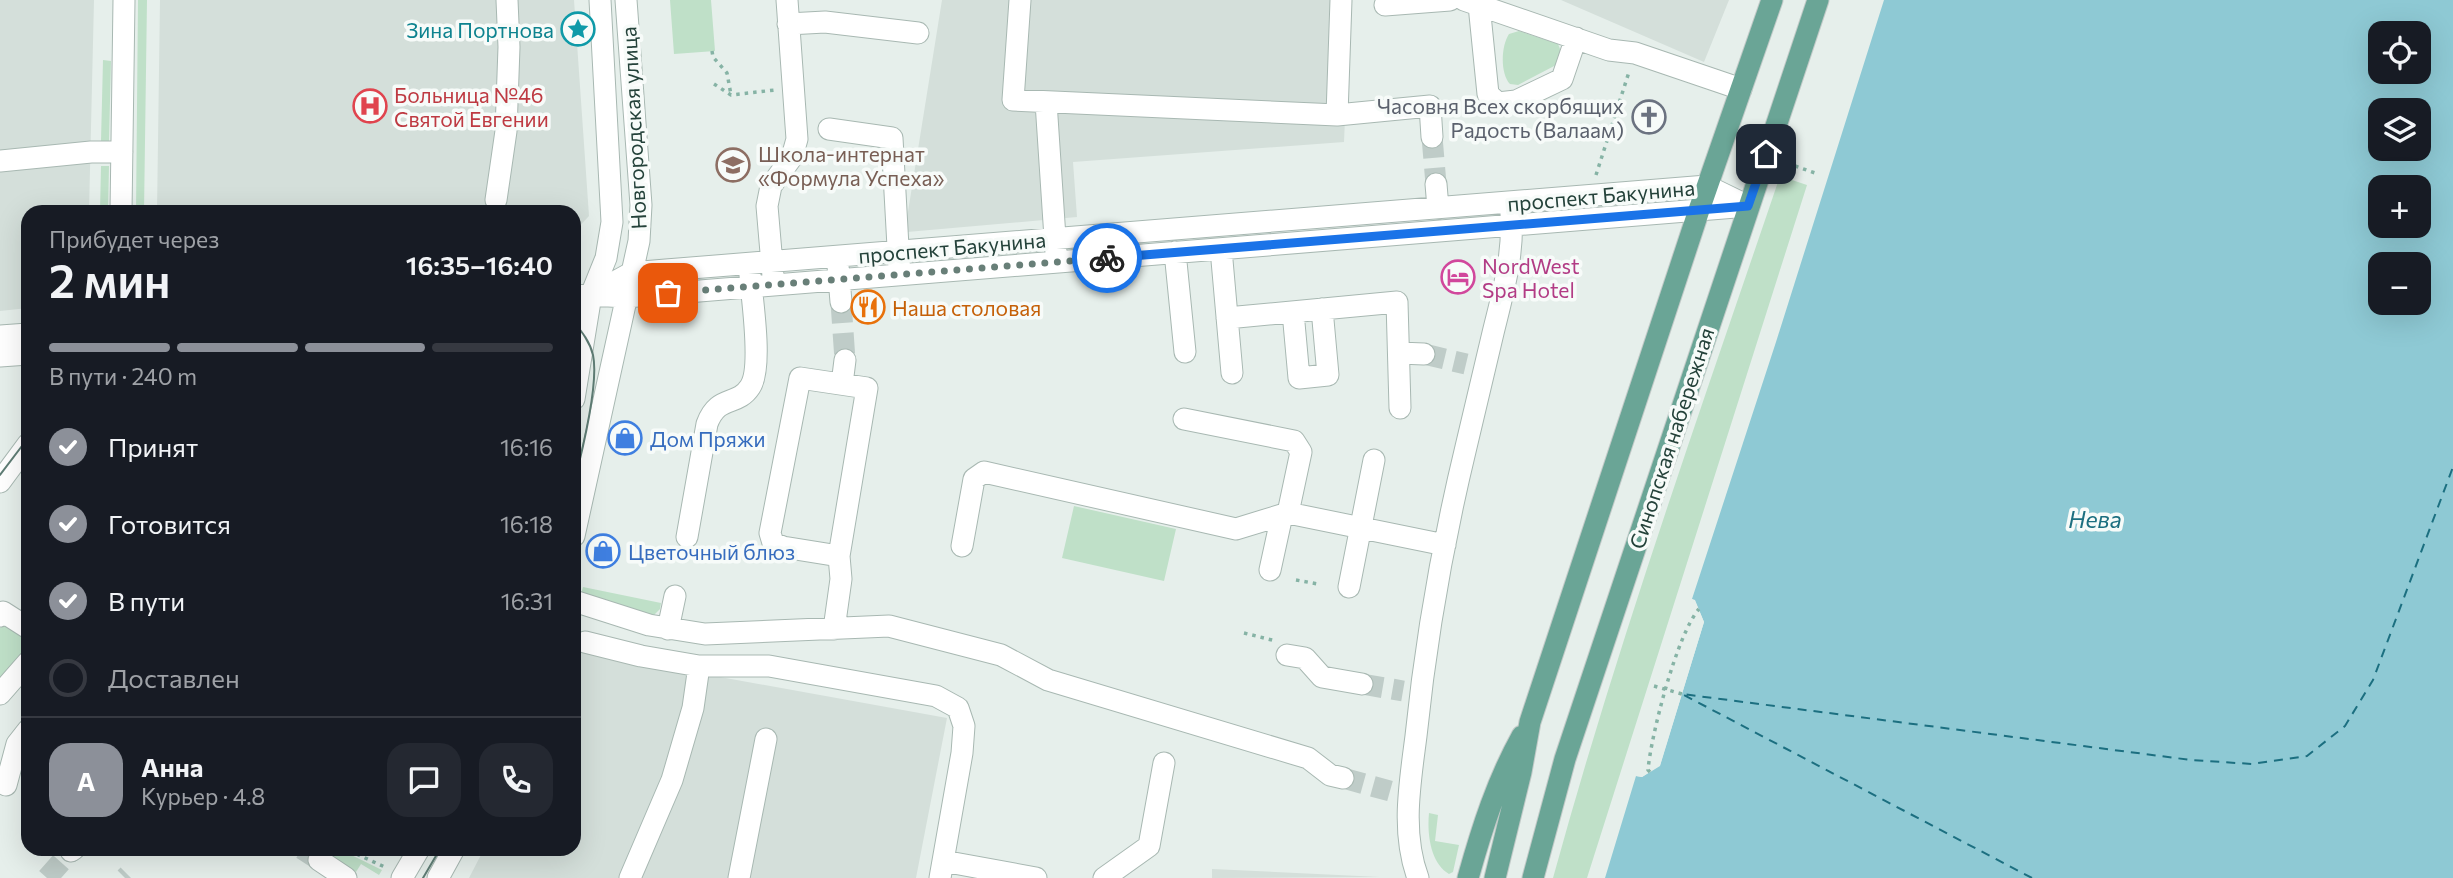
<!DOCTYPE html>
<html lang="ru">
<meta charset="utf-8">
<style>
body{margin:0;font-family:Commissioner,sans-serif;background:#242831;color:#f1f3f6;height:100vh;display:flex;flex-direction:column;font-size:26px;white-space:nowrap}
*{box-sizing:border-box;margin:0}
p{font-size:23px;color:#9ea1a6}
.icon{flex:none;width:38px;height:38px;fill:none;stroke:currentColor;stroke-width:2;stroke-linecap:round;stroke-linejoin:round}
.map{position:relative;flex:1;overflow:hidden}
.sheet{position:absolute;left:21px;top:205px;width:560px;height:651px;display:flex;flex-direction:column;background:#171b24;border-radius:21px;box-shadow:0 7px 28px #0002}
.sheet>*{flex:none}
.fabs{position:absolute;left:2368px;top:21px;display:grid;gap:14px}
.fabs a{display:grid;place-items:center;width:63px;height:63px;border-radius:14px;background:#171b24;box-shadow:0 7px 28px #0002;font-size:35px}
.pin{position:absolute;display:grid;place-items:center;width:60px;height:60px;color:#fff;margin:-30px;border-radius:14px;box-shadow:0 4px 10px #0006}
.courier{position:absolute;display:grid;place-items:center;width:70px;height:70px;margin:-35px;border:5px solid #1a73e8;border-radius:50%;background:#fff;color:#222;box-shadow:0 2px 9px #0007}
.head em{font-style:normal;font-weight:600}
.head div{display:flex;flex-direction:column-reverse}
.head{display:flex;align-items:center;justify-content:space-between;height:119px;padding:0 28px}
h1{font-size:46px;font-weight:600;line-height:52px}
.bar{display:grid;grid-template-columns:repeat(4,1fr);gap:10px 7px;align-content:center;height:84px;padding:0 28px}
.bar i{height:9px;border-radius:5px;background:#363941}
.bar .on{background:#8c9099}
.bar p{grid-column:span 4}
.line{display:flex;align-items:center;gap:18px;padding:0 28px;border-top:2px solid #363941}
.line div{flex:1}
.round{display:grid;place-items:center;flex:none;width:74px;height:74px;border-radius:21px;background:#242831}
ol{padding:0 28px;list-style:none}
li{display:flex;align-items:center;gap:21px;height:77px}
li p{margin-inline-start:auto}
li .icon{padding:7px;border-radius:50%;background:#8c9099;color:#fff;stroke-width:4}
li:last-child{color:#9ea1a6}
li i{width:38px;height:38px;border:4px solid #363941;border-radius:50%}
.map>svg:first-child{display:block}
.built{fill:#d4dfda}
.green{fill:#bfe0c8}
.water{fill:#8ec9d4;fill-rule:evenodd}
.pier{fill:#e6efeb}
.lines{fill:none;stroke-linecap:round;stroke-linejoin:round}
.ferry{stroke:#1c6f80;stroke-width:2;stroke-dasharray:9 7;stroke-linecap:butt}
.minor-tunnel{stroke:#bfccc8;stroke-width:21;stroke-dasharray:21 10;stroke-linecap:butt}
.minor-casing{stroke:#a8b8b2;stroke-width:23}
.major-casing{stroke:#c2cac8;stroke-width:23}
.path{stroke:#86b3a5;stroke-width:3.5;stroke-dasharray:3.5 5;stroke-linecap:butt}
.minor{stroke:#fff;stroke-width:21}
.major{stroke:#6aa596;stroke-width:21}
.tram{stroke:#5f7d75;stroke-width:2}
.done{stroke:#687f78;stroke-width:7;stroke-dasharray:0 12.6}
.route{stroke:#1a73e8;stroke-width:9}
.labels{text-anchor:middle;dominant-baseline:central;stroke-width:7;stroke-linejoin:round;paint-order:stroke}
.culture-label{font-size:21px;fill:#0d838f;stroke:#f7fbf9;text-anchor:end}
.health-label{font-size:21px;fill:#be3a42;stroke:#f7fbf9;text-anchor:start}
.worship-label{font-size:21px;fill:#5b616d;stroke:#f7fbf9;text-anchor:end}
.street-label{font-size:21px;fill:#24423a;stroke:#f7fbf9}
.education-label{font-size:21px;fill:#785e54;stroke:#f7fbf9;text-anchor:start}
.hotel-label{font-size:21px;fill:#b23c85;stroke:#f7fbf9;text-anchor:start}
.food-label{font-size:21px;fill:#c56008;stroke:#f7fbf9;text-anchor:start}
.shop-label{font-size:21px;fill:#366cbe;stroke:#f7fbf9;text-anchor:start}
.water-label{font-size:23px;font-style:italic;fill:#1c6f80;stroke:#f7fbf9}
</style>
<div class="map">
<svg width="2453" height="878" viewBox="0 0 2453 878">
<rect width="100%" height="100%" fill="#e6efeb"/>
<path class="built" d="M0,0H94L89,212H28V308L0,311Z
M160,0H574L589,216L574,232V212H157Z
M942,0H1350L1344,142L1073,162L1077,217L907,232L906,224Z
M1561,0H1729L1704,62Z
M574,642L687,671L947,718L916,878H469L484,849H574Z
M1212,869L1380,877L1212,878Z"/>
<path class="green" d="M138,0H147L144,212H136Z
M670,0H711L715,51L674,54Z
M1519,31L1558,44L1562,54L1558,64L1518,85L1510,84C1500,73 1501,46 1509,34Z
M103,60L111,61L109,141H101Z
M101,166H109L108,212H100Z
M1780,176L1807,185L1587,878H1553C1618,641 1701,409 1780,176Z
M1074,506L1176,529L1164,581L1062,558Z
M583,587L661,603L660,609L652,617L581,594Z
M5,622L28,636V653L0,685V628Z
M1429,813L1438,815L1435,841L1459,845L1453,872L1449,874C1430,863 1427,833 1429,813Z
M327,849H339L382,870L379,875L361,864L356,872L325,852Z"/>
<path class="water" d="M1884,0H2453V878H1605L1636,776L1642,777L1660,765L1704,622L1695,601L1692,599L1776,342ZM2380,33H2418V72H2380ZM2380,110H2418V149H2380ZM2380,187H2418V226H2380ZM2380,264H2418V303H2380Z"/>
<path class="pier" d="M1692,599L1695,600L1704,622L1660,766L1642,777L1636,776L1637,773L1641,774L1657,763L1701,622L1690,602Z"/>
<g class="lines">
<path class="ferry" d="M2032,878L1682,694L2191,760L2252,764L2307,756L2345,726L2373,680L2453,467"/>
<path class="minor-tunnel" d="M1432,137L1436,184
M841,302L845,360
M1424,354L1466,364
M1362,684L1403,691
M1343,778L1390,791
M302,849L319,860
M47,878L71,851
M125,878L128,875"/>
<defs>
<path id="minor" d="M1020,0L1013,100L1337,115L1430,106L1432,137
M1464,0L1609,50L1635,53L1741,89
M1385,5L1450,0
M1479,5L1488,94L1498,103L1516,101L1562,79L1576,38
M788,24L825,22L918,33
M1046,102L1056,253
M1337,115L1341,0
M829,129L892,138L899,265
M0,161L91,152H122
M1436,184L1438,208
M496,200L506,131L509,47L507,0
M121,212L124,0
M1221,249L1232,373
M1175,252L1185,352
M838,266L841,302
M773,276L767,206L771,186L792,157L797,139L787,0
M591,295L631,273L666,270L1707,186L1748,206
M574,296L591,295L626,297L1748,206
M1293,312L1299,378L1328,375L1322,309
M1227,318L1397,302L1400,408
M0,336L28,334
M1399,353L1424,354
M0,356L28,354
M842,384L845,360
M574,399L591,295L606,258L612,222L600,0
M1184,419L1294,441L1301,452L1288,513
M0,482L28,444
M574,536L639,241L641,205L626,0
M687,537L707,424C718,394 737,407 750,387C763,368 752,299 750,275
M962,546L974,479L984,472L1236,529L1288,513L1445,545
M1270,570L1282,515
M1349,587L1374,460
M574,601L649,625L705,634L889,626L1001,655L1048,680L1308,758L1330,775L1343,778
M0,616L3,612L28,628
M668,629L675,596
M834,629L841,579L839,556L867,388L800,378L770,533L773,543L783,547L839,556
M585,642L641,656L699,666H769L936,696L958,708L964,726L962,753L940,878
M1287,655L1305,658L1322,677L1362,684
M0,694L28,662
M6,785L17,744L28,730
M71,851L74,849
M319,860L346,878
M943,861L1036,878
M402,878L419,849
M438,878L454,849
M630,878L672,780L693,708L699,666
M739,878L766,739
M1104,878L1149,846L1164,763
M1418,878C1401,832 1410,783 1416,736C1426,638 1443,542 1466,447C1475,409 1484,371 1493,333C1503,292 1514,255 1511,213"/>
<path id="major" d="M1468,878C1482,828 1497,781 1522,736
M1495,878L1521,772L1530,722L1699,210L1772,0
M1533,878L1565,759L1818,0"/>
</defs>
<use href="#minor" class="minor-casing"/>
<use href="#major" class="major-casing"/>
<path class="path" d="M712,51L713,57L727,73L731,95
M714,84L731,95L775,90
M1795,166L1818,174
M1596,175L1629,72
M1296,580L1318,584
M1244,633L1276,641
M1654,686L1682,694
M1650,772L1648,770C1651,735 1677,634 1699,609
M353,849L352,852L387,868"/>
<use href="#minor" class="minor"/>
<use href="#major" class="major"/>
<path class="tram" d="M574,322C582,332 590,342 593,355C599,383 582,452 574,483
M0,475L28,438
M423,878L440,849"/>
</g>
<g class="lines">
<path class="done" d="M668,293L1107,258"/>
<path class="route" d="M1107,258L1748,206L1766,154"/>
</g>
<defs>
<symbol id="sight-ring" viewBox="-11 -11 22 22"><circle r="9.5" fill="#f7fbf9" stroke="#0f9aa8" stroke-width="1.5"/><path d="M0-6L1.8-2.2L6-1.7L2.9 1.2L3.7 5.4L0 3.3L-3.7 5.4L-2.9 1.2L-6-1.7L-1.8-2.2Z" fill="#0f9aa8"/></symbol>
<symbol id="hospital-ring" viewBox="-11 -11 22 22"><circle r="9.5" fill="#f7fbf9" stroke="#e0444e" stroke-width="1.5"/><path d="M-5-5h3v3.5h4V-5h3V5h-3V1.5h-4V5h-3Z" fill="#e0444e"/></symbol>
<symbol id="church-ring" viewBox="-11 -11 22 22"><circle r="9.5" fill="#f7fbf9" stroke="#6b7280" stroke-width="1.5"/><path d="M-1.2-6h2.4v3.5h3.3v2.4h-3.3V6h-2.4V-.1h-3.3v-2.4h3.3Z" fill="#6b7280"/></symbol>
<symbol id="school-ring" viewBox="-11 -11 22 22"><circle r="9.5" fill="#f7fbf9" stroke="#8d6e63" stroke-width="1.5"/><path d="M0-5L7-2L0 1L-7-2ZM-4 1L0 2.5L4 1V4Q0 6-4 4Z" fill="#8d6e63"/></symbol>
<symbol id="hotel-ring" viewBox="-11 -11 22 22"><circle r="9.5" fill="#f7fbf9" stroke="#d1479c" stroke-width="1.5"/><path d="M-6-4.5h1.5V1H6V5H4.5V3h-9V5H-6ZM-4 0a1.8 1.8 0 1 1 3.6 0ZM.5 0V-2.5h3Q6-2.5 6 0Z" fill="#d1479c"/></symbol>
<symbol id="restaurant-ring" viewBox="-11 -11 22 22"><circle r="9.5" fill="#f7fbf9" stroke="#e8710a" stroke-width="1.5"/><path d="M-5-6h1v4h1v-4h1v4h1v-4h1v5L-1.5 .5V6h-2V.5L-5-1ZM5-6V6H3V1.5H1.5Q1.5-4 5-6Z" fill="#e8710a"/></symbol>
<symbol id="shop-ring" viewBox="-11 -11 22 22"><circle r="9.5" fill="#f7fbf9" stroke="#3f7fe0" stroke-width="1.5"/><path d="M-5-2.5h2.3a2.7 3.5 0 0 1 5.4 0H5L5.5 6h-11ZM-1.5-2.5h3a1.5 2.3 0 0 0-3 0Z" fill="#3f7fe0"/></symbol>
</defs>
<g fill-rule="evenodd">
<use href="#sight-ring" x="559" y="10" width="38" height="38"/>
<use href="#hospital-ring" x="351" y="87" width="38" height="38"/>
<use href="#church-ring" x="1630" y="98" width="38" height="38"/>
<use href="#school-ring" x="714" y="146" width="38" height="38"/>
<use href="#hotel-ring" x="1439" y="258" width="38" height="38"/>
<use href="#restaurant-ring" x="849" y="288" width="38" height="38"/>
<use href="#shop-ring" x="606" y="419" width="38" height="38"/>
<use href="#shop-ring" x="584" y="532" width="38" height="38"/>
</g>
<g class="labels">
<g class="culture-label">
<text x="554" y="29">Зина Портнова</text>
</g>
<g class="health-label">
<text x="394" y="94">Больница №46<tspan x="394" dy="24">Святой Евгении</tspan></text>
</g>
<g class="worship-label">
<text x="1624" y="105">Часовня Всех скорбящих<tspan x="1624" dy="24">Радость (Валаам)</tspan></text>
</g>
<g class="street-label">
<text transform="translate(633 128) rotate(-93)">Новгородская улица</text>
<text transform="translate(1601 195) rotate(-5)">проспект Бакунина</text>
<text transform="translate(952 247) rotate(-5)">проспект Бакунина</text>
<text transform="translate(1671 438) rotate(-72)">Синопская набережная</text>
</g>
<g class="education-label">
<text x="758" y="153">Школа-интернат<tspan x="758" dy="24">«Формула Успеха»</tspan></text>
</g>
<g class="hotel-label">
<text x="1482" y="265">NordWest<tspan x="1482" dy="24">Spa Hotel</tspan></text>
</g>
<g class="food-label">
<text x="892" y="307">Наша столовая</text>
</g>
<g class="shop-label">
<text x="650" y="438">Дом Пряжи</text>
<text x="628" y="551">Цветочный блюз</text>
</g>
<g class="water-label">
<text x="2095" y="519">Нева</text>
</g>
</g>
</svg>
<div class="fabs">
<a><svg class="icon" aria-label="locate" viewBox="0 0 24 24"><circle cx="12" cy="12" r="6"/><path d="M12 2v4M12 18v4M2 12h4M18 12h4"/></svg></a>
<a><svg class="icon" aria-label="layers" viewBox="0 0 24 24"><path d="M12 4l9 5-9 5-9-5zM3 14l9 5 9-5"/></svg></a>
<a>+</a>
<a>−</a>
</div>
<div class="pin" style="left:668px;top:293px;background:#ea580c"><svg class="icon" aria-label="bag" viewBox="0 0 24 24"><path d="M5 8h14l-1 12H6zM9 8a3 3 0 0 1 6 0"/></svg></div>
<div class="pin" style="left:1766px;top:154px;background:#1f2937"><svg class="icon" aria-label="home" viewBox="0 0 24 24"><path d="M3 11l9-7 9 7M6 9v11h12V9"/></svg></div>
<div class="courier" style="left:1107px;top:258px"><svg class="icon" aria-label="bike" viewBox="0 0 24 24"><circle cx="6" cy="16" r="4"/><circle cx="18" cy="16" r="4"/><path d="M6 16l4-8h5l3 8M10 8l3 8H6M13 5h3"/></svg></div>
<section class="sheet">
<div class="head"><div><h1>2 мин</h1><p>Прибудет через</p></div><em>16:35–16:40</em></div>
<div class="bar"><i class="on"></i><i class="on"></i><i class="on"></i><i></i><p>В пути · 240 m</p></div>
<ol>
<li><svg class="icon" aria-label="check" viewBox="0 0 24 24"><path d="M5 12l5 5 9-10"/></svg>Принят<p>16:16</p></li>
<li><svg class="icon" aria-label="check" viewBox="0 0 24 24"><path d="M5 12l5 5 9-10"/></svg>Готовится<p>16:18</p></li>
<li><svg class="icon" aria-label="check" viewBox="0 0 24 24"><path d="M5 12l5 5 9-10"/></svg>В пути<p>16:31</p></li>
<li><i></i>Доставлен</li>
</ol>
<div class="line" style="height:126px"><b class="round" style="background:#8c9099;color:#fff">А</b><div><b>Анна</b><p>Курьер · 4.8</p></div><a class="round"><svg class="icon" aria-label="chat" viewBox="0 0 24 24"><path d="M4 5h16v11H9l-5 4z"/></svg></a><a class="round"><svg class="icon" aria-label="phone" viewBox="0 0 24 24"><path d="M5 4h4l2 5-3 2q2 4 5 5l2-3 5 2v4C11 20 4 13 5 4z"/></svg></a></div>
</section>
</div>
